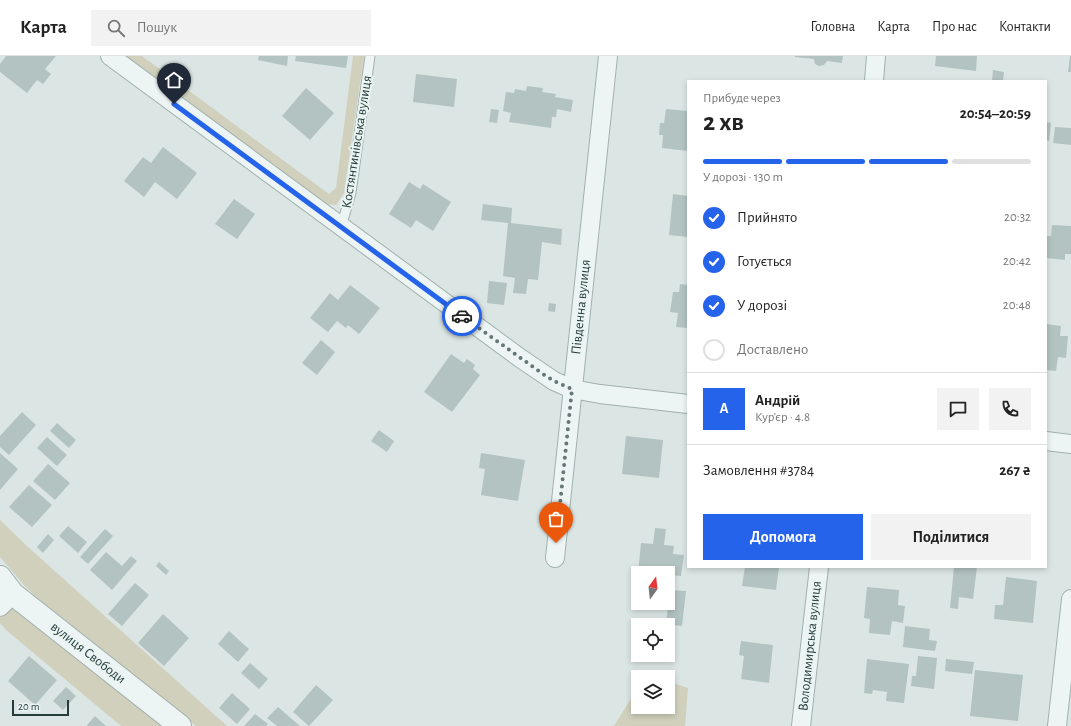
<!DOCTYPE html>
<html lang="uk">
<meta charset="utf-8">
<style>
body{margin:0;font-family:"Alegreya Sans",sans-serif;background:#f2f2f2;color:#222;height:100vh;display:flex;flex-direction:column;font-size:15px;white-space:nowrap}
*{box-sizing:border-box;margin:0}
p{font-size:13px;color:#767676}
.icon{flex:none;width:22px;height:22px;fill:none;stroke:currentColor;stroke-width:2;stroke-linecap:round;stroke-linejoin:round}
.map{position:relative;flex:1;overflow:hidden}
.details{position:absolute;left:687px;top:24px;width:360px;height:488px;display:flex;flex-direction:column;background:#fff;border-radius:0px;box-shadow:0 2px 6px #0003}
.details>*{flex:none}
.needle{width:26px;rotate:15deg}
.buttons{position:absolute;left:631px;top:510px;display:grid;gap:8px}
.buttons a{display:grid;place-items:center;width:44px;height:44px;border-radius:0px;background:#fff;box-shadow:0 2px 6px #0003;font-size:20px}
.scale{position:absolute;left:12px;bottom:10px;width:57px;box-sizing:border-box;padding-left:4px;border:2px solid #253c39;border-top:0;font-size:11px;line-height:14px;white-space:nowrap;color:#253c39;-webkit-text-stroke:3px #eaf4f2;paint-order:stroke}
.pin{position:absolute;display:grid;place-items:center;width:34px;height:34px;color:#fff;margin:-41px -17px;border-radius:50% 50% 50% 0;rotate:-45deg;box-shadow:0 0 4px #0007}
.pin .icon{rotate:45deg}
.courier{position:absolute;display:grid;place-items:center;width:40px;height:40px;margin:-20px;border:3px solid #2563eb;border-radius:50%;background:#fff;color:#222;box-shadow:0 1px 5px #0007}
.headline em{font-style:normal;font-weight:700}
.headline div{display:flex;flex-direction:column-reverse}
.headline{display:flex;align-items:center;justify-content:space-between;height:68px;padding:0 16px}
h1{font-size:26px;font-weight:700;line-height:30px}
.bar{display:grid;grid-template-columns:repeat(4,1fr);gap:6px 4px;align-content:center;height:48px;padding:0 16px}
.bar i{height:5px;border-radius:3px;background:#e0e0e0}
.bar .selected{background:#2563eb}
.bar p{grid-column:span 4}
.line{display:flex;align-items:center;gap:10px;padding:0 16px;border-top:1px solid #e0e0e0}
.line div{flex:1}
.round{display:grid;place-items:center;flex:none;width:42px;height:42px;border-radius:0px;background:#f2f2f2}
ol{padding:0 16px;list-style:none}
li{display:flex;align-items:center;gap:12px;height:44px}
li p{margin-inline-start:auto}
li .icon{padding:4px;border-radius:50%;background:#2563eb;color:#fff;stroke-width:4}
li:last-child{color:#767676}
li i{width:22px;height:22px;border:2px solid #e0e0e0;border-radius:50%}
.button{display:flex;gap:8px;margin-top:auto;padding:8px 16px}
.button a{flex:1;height:46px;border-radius:0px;background:#2563eb;color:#fff;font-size:16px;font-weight:700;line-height:46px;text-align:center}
.button a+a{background:#f2f2f2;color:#222}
header{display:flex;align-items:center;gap:24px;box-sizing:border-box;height:56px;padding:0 20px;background:#fff;border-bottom:1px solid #e0e0e0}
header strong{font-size:19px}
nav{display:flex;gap:22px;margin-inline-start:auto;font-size:14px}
.search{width:280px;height:36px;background:#f2f2f2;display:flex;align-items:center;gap:10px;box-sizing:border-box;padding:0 14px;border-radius:0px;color:#767676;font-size:15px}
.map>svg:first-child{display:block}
.green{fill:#d0d0bc}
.building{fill:#b2c3c1}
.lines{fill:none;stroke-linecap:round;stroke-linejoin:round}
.service-casing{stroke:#a1b0ad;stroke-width:11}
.minor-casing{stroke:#a1b0ad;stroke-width:20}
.tertiary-casing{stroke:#a1b0ad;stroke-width:24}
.service{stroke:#edf4f4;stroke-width:9}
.minor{stroke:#edf4f4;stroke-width:18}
.tertiary{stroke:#edf4f4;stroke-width:22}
.done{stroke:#657875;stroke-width:4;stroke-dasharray:0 7.2}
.route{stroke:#2563eb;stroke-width:5}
.labels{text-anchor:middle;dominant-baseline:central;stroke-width:4;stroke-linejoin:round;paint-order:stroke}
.street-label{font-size:14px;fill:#253c39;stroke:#eaf4f2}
</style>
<header>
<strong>Карта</strong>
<div class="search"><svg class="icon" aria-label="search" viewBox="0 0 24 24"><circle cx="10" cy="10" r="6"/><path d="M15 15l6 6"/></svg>Пошук</div>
<nav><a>Головна</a><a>Карта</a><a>Про нас</a><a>Контакти</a></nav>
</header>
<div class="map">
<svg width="1071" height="670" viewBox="0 0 1071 670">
<rect width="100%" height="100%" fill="#dbe6e4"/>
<path class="green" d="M125,0H142L329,138L336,132L353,0H364L344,137L336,149L326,148Z
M0,464L27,490L227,670H196L41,546L23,528L0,501Z
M13,550L166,670H121L6,574L0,567V562Z
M668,624L672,627L688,632L685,670H614L638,631V651H668Z"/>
<path class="building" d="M6,0H56L45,13L51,18L43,28L37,24L27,37L0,16V8Z
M259,0H288L287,10L258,4Z
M296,0H348L346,12L295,5Z
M795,0H843L842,7L827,5L824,9L819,10L815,8L814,3L795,1Z
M936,0H977L976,15L935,10Z
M1070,0H1071V16H1068Z
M993,14L1004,16L1003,25H992Z
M416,18L457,23L454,51L413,46Z
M527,30L543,32L542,36L556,38L555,41L573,44L571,56L557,53L556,61H552L551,72L509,66L511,57L503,55L506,36L514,37L515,33L526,35Z
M306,32L334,57L310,84L282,60Z
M491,53L499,54L497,67L489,66Z
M666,53L688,55V95L662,92L663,79H659L660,67H664Z
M1046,66L1051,67L1049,85L1046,84Z
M1055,71L1071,72V89L1053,87Z
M163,91L197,117L177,143L155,126L144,141L124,125L143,101L151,107Z
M409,126L420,133L423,128L451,146L433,175L416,164L411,172L389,158Z
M673,138L688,140V181L669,179Z
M234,143L255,158L237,183L215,168Z
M483,148L512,152L511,167L562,173L561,189L542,186L538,224L528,223L526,238L513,237L515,222L503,220L508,167L481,164Z
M1052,169L1071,170V198H1065V204L1046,202V180H1051Z
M489,225L507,227L504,249L487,247Z
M680,228L688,229V272L676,271L678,257L670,256L673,236H679Z
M350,229L380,252L359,278L348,269L346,272L337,265L328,276L310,262L330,237L338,244Z
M549,247L556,248L555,256L548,255Z
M1046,268L1061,270L1060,280H1068L1066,302L1058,301L1056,315L1046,314Z
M321,284L335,296L317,319L302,307Z
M451,298L464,307L467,303L475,309L473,313L480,319L452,356L424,336Z
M22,356L36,369L9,399L0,391V380Z
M57,367L76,384L69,392L50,375Z
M379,374L394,385L387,396L371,385Z
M626,380L663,384L659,422L622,418Z
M47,381L67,399L57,410L37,392Z
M0,397L18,413L0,434Z
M481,397L525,404L518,445L481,439L485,413L479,412Z
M48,408L70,427L55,444L33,425Z
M29,429L52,449L32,471L9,451Z
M68,470L87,486L78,497L59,480Z
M655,472L666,473L664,489L674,490L673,498L684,499L681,520L671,519L670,524L668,523V517H638L641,487L653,488Z
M105,473L113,480L88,508L80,501Z
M48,478L54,484L43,497L37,491Z
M106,496L122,510L131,500L137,505L112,534L90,514Z
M159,506L169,515L166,519L156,510Z
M745,511H779L776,534L742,530Z
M954,511H977L973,543L959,541L958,553L950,552Z
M1006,521L1037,525L1033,567L994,563L995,549H1003Z
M135,527L149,539L122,570L108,558Z
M867,531L899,534L898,549L905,550L903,567L892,565L890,579L869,577L870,563L864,562Z
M670,534L686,535L682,570L666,568Z
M163,558L189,582L164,610L138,587Z
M905,570L930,573L929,584L937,585L935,595L903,591Z
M229,575L249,593L238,606L218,588Z
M741,585L773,589L769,627L741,623L744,600L739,599Z
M29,600L57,624L35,649L8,625Z
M918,600L937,602L934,633L911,630L912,620H916Z
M867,603L909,608L904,647L886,645L887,636L873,634L872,638L864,637Z
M946,603L974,606L972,618L945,615Z
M250,607L268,623L259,633L241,617Z
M975,614L1023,619L1018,665L970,660Z
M316,629L333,644L309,670L293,656Z
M66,631L76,640L63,654L53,645Z
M232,637L250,653L237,668L219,652Z
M278,651L300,670H277L267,662Z
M255,658L268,668L266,670H244Z
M95,660L106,670H88L87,669Z"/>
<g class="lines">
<defs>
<path id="service" d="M341,171L351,137L370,0"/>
<path id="minor" d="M110,0L520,302L554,325L572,333L600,338L688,348
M874,25L876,0
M1046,385L1071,388
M555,502L608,0
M0,551L13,538
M801,670L819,511
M1057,670L1071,543"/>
<path id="tertiary" d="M0,521L13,538L180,670"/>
</defs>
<use href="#service" class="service-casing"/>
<use href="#minor" class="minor-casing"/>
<use href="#tertiary" class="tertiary-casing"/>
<use href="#service" class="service"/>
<use href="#minor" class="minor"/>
<use href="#tertiary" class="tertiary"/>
</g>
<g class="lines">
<path class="done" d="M462,260L543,318L554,325L572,333L556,487"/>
<path class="route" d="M174,48L462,260"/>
</g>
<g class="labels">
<g class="street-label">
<text transform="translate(357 86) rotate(-81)">Костянтинівська вулиця</text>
<text transform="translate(581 251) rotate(-84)">Південна вулиця</text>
<text transform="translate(810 590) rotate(-84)">Володимирська вулиця</text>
<text transform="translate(88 597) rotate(38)">вулиця Свободи</text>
</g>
</g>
</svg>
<div class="buttons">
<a><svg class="needle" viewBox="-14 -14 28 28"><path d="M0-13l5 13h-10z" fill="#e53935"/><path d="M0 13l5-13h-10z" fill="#767676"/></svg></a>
<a><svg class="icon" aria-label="locate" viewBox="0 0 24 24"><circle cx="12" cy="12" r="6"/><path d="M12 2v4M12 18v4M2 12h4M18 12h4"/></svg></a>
<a><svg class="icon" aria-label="layers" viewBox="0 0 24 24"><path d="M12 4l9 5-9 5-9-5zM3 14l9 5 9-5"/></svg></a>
</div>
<div class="scale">20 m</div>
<div class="pin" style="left:556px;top:487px;background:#ea580c"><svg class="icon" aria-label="bag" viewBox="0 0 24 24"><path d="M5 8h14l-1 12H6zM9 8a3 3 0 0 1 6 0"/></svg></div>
<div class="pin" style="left:174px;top:48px;background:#1f2937"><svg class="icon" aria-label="home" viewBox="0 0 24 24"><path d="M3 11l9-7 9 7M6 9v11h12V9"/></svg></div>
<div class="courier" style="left:462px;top:260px"><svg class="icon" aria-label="car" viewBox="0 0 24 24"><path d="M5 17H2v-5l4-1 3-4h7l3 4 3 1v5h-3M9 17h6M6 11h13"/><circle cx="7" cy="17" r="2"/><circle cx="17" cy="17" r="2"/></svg></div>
<section class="details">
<div class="headline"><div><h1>2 хв</h1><p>Прибуде через</p></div><em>20:54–20:59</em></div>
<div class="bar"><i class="selected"></i><i class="selected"></i><i class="selected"></i><i></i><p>У дорозі · 130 m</p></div>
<ol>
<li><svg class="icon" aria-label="check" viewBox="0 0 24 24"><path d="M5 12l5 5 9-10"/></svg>Прийнято<p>20:32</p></li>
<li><svg class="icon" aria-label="check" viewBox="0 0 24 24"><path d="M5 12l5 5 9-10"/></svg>Готується<p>20:42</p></li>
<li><svg class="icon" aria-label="check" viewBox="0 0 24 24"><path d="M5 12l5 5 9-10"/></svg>У дорозі<p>20:48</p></li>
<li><i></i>Доставлено</li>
</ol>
<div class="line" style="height:72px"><b class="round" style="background:#2563eb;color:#fff">А</b><div><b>Андрій</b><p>Кур’єр · 4.8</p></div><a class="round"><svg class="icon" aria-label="chat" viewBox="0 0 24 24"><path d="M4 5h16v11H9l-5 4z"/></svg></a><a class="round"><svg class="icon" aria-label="phone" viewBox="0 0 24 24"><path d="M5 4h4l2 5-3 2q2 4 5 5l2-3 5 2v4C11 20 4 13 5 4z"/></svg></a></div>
<div class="line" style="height:52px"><div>Замовлення #3784</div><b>267 ₴</b></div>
<div class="button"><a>Допомога</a><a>Поділитися</a></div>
</section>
</div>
